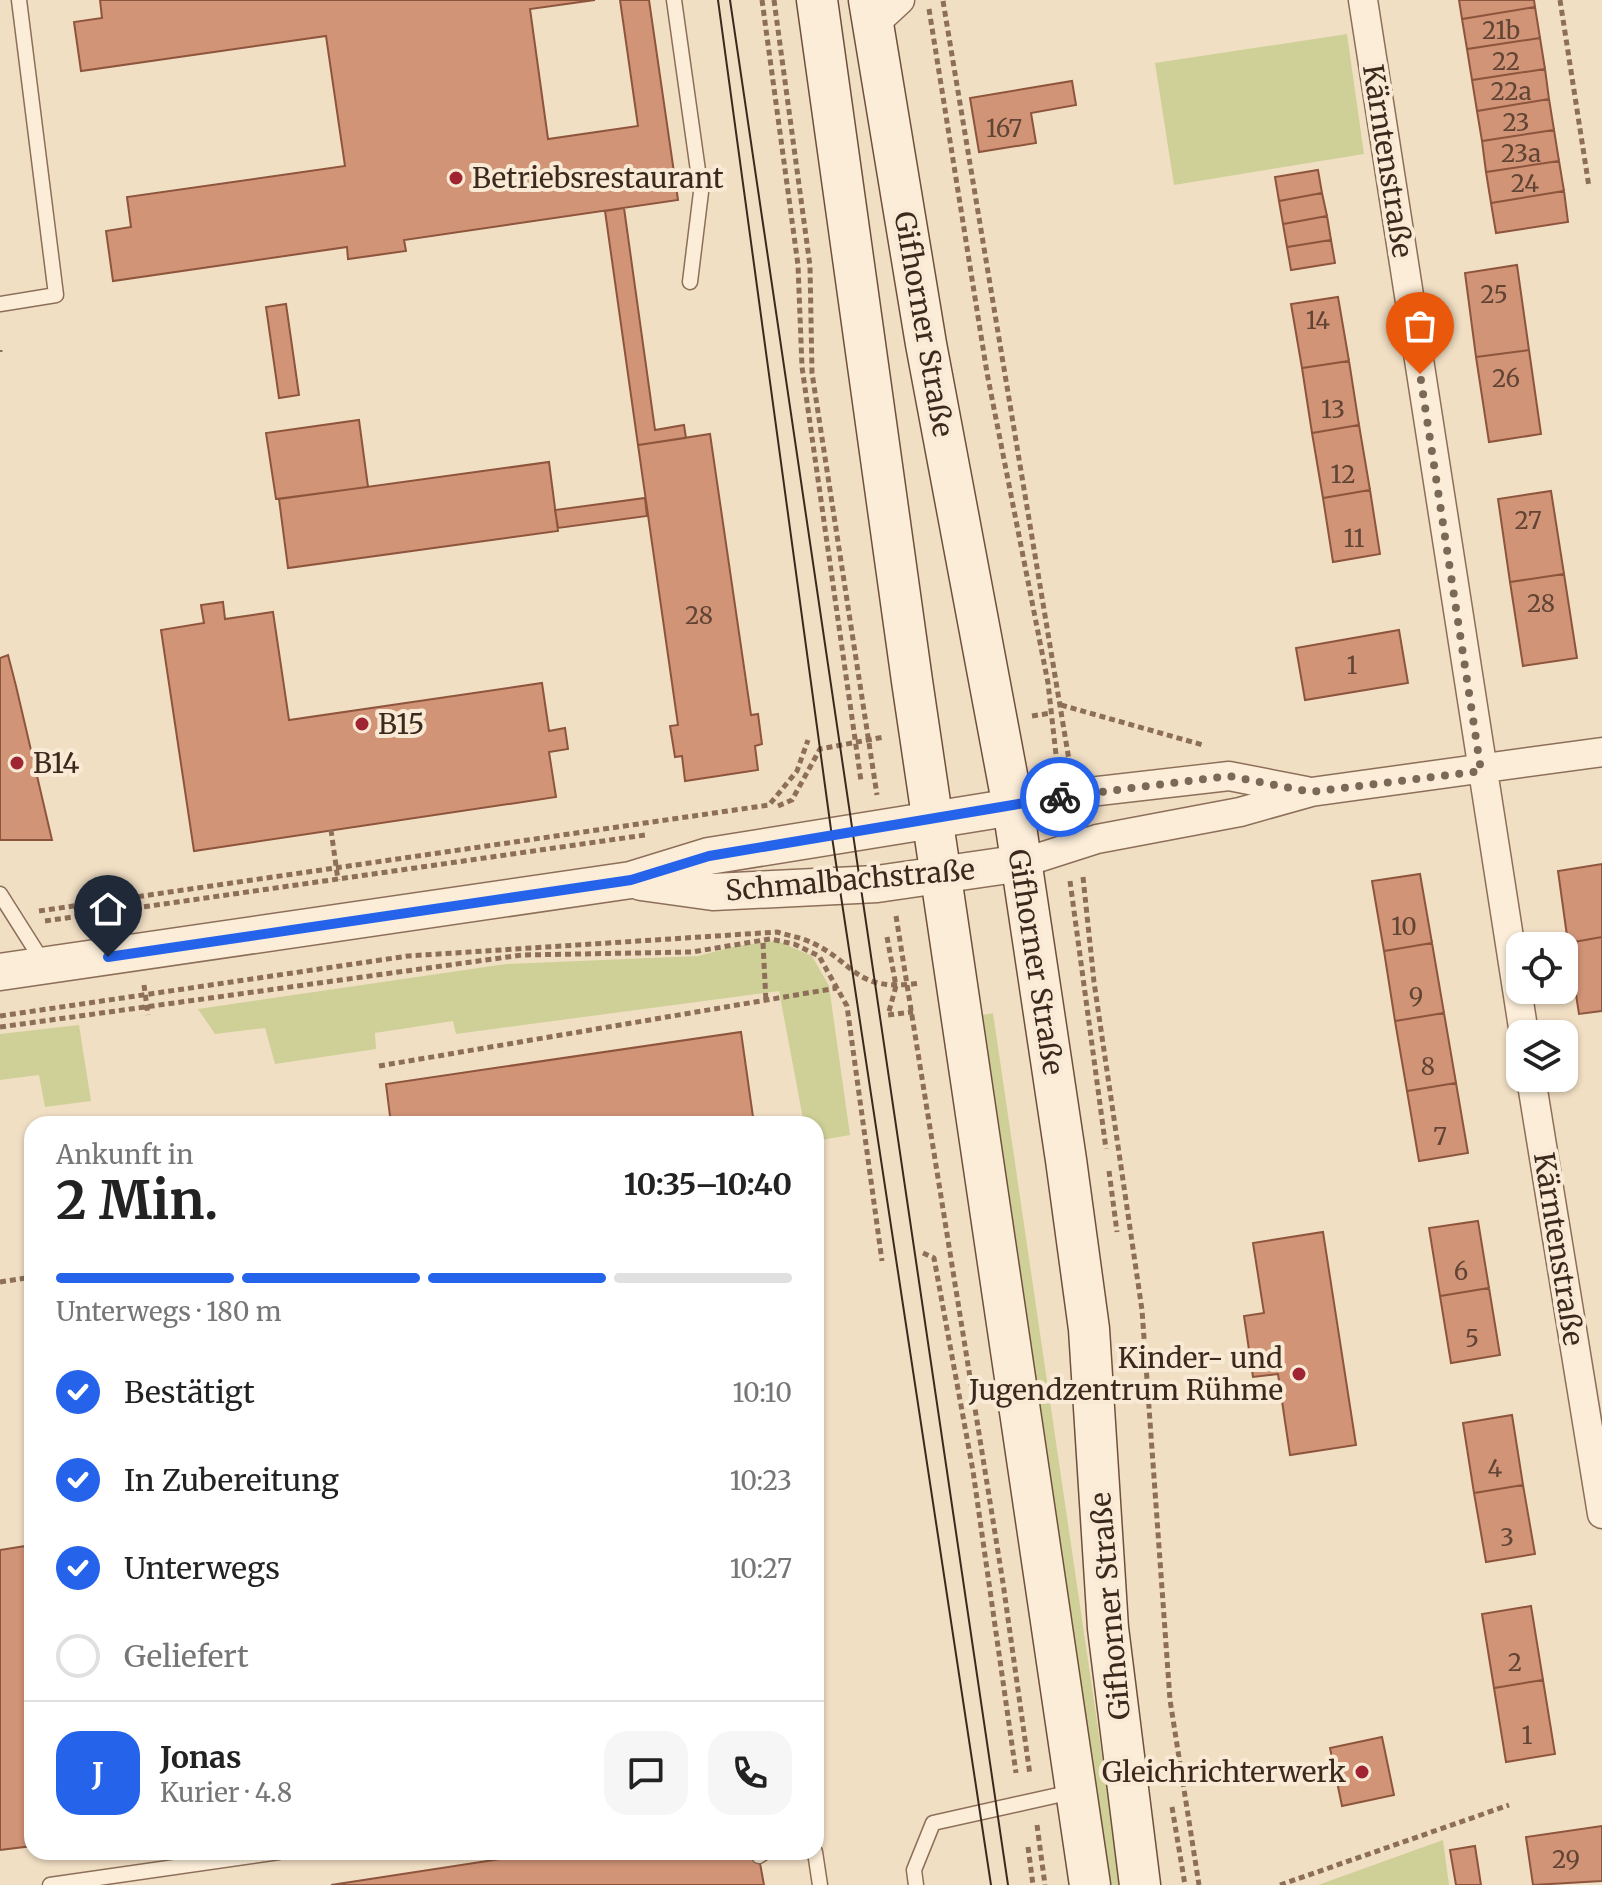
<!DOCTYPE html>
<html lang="de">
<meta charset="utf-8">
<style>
body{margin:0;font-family:Merriweather,serif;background:#f6f6f6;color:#222;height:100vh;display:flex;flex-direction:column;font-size:30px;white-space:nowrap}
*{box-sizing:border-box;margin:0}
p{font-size:26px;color:#767676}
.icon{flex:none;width:44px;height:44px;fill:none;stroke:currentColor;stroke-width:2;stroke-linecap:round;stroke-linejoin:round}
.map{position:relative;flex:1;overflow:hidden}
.side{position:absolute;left:24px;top:1116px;width:800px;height:744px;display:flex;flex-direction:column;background:#fff;border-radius:24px;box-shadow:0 2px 6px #0004}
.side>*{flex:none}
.buttons{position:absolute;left:1506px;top:932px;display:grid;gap:16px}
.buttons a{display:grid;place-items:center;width:72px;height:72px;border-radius:16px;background:#fff;box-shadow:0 2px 6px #0004;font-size:40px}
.pin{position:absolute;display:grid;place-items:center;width:68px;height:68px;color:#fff;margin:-82px -34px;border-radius:50% 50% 50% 0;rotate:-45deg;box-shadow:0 0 8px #0007}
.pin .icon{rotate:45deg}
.courier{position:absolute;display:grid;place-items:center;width:80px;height:80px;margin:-40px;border:6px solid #2563eb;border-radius:50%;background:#fff;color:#222;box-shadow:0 2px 10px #0007}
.head em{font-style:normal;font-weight:700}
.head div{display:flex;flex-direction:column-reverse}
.head{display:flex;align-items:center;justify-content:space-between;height:136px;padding:0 32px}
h1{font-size:52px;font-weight:700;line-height:60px}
.bar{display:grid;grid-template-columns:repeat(4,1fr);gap:12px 8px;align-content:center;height:96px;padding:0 32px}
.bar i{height:10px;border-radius:6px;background:#e0e0e0}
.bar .current{background:#2563eb}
.bar p{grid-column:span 4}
.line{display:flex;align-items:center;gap:20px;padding:0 32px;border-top:2px solid #e0e0e0}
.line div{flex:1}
.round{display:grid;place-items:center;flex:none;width:84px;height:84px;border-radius:24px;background:#f6f6f6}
ol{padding:0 32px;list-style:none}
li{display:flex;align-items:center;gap:24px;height:88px}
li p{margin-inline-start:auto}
li .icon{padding:8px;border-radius:50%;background:#2563eb;color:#fff;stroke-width:4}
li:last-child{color:#767676}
li i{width:44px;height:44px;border:4px solid #e0e0e0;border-radius:50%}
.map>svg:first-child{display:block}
.green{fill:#cfd097}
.building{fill:#d19477;stroke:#8e553d;stroke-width:2}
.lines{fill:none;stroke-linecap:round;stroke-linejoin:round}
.service-casing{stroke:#8d6f59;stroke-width:17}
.minor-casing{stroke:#8d6f59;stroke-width:31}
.tertiary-casing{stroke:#8d6f59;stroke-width:39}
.secondary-casing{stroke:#6f503c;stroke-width:43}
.path{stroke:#8d6f59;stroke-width:5;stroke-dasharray:6 4;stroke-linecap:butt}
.service{stroke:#fbedd8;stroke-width:14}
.minor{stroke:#fbedd8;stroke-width:28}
.tertiary{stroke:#fbedd8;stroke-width:36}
.secondary{stroke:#fbedd8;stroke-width:40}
.tram{stroke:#3c291e;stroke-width:2}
.done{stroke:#7b6958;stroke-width:8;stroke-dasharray:0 14.4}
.route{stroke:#2563eb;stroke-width:10}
.poi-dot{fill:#a02533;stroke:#f8ead4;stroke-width:3}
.labels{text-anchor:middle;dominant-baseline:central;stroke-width:8;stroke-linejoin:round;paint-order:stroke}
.number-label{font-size:24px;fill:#614434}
.street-label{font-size:28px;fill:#3c291e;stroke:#f8ead4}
.poi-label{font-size:28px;fill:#3c291e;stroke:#f8ead4;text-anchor:start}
</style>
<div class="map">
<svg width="1602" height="1885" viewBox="0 0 1602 1885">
<rect width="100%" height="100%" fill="#f1dfc4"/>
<path class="green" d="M1347,34L1364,154L1174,185L1155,63Z
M778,941L812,956L829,986L850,1135L816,1141V1124H804L779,991L456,1034L453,1021L375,1033L376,1049L275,1064L265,1028L215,1034L198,1009L506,964L698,956L737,946Z
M993,1013L1121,1885H1111L983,1015Z
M79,1025L91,1101L45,1107L39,1075L0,1080V1034Z
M1443,1840L1449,1885H1318Z"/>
<path class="building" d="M100,0H595L530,9L548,139L638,126L620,0H649L678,200L404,240L406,251L348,259L347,247L113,281L106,231L131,227L127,197L345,166L326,36L81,71L74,22L102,18Z
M1459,0H1534L1535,7L1462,19Z
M1535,7L1540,38L1467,49L1462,19Z
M1540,38L1545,69L1472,80L1467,49Z
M1545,69L1549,99L1477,111L1472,80Z
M1072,81L1076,105L1031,113L1036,143L979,152L970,98Z
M1549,99L1554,130L1482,141L1477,111Z
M1554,130L1559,161L1486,172L1482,141Z
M1559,161L1564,191L1491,203L1486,172Z
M1318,170L1322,193L1279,201L1275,177Z
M1564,191L1568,222L1496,233L1491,203Z
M1322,193L1327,216L1283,224L1279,201Z
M624,208L655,430L684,425L686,438L638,445L605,211Z
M1327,216L1331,240L1287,247L1283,224Z
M1331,240L1335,263L1291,270L1287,247Z
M1517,265L1529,350L1476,357L1465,273Z
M1338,297L1349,361L1302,368L1291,304Z
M286,304L299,395L279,398L266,307Z
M1529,350L1541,434L1489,442L1476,357Z
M1349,361L1359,425L1312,433L1302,368Z
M359,420L368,487L276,499L266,433Z
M1359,425L1370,490L1323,498L1312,433Z
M710,434L751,715L758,714L762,744L755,746L758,770L685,781L682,756L675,757L670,726L678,725L638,445Z
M549,462L558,531L288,568L279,499Z
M1370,490L1380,554L1333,562L1323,498Z
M1551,491L1564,574L1510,582L1498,499Z
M645,498L647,516L558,528L555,510Z
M1564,574L1577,658L1523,666L1510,582Z
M223,602L225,619L273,612L289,720L542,683L549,731L565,728L568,749L549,752L556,797L194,851L161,630L204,623L201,605Z
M1399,630L1408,683L1305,700L1296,648Z
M8,655L16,686L52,840H0V658Z
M1602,864V937L1568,943L1558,871Z
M1420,874L1432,943L1384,951L1372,881Z
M1602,937V1011L1579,1014L1568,943Z
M1432,943L1444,1013L1395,1021L1384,951Z
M1444,1013L1456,1083L1407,1091L1395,1021Z
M741,1032L754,1124H391L386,1084Z
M1456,1083L1468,1153L1419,1161L1407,1091Z
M1478,1221L1489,1288L1440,1296L1429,1228Z
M1323,1232L1356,1445L1290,1455L1278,1374L1253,1377L1244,1316L1264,1313L1253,1243Z
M1489,1288L1500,1355L1451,1363L1440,1296Z
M1512,1415L1523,1485L1474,1493L1463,1423Z
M1523,1485L1535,1554L1486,1562L1474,1493Z
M32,1545V1846L0,1850V1550Z
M1531,1606L1543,1680L1494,1688L1482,1614Z
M1543,1680L1555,1754L1506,1762L1494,1688Z
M1382,1737L1394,1795L1342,1806L1330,1748Z
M1602,1826V1881L1533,1885L1526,1837Z
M1475,1846L1481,1885H1456L1450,1850Z
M546,1852H758L764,1885H331Z"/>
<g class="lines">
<defs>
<path id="service" d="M674,0L701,192L690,282
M0,304L56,295L19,0
M0,894L43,962
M815,1852L820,1885
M759,1856L765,1852
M50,1885L279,1852
M916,1885L914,1870L933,1823L1072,1792"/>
<path id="minor" d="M1363,0L1524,1034
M872,26L900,0
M1013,807L1072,794L1229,776L1306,791
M1022,863L1097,839L1240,812L1311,792L1602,752
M1531,1078L1602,1514"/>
<path id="tertiary" d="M641,882L713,892L877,884L1022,863
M0,972L631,880L709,856L1013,807"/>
<path id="secondary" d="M817,0L912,681L1090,1885
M869,0L926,344L1013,807L1066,1160L1089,1329L1108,1628L1140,1885"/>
</defs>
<use href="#service" class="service-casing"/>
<use href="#minor" class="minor-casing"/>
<use href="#tertiary" class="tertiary-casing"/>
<use href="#secondary" class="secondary-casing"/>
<path class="path" d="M762,0L798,265L802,367L861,781
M774,0L810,266L812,373L877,795
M1560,0L1589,187
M943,1L1069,760
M929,9L987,373L1048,683L1057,764
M0,350V352
M1061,705L1203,745
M1032,716L1051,713
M778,806L792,800L820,749L884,737
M331,830L338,880
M1083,877L1094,982L1142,1310L1170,1700L1199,1885
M1070,881L1106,1149
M132,890L135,919
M39,911L769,805L797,771L808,740
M896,916L1003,1583L1030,1775
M45,921L645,835
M887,937L896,986L888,1015L913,1012
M763,943L766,1002
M144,985L148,1015
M0,1016L408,956L777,932C787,935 798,937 808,941C857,962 852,993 921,983
M0,1027L522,955L692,952L770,939L794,944L819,956L847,1006L882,1261
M379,1066L837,988
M1109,1171L1117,1232
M923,1253L934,1258L973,1471L1016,1773
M0,1282L32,1277
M1172,1807L1185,1885
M1037,1825L1045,1885
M1028,1847L1033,1885
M1280,1885L1509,1805"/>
<use href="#service" class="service"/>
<use href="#minor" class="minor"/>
<use href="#tertiary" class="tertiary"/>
<use href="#secondary" class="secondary"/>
<path class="tram" d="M718,0L832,837L991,1885
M730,0L1008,1885"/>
</g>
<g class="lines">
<path class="done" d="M1060,797L1229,776L1311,792L1481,771L1420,374"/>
<path class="route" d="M108,957L631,880L709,856L1060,797"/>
</g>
<g class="poi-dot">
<circle cx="456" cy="178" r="8"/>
<circle cx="362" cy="724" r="8"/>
<circle cx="17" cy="763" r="8"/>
<circle cx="1299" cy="1374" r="8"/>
<circle cx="1362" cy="1772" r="8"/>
</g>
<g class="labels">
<g class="number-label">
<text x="1501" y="30">21b</text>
<text x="1506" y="61">22</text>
<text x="1511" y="91">22a</text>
<text x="1516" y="122">23</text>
<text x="1004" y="128">167</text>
<text x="1521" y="153">23a</text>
<text x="1525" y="183">24</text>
<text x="1494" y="294">25</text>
<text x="1318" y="320">14</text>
<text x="1506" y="378">26</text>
<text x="1333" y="409">13</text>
<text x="1343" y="474">12</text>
<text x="1528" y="520">27</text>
<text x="1354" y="538">11</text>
<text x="1541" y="603">28</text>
<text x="699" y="615">28</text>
<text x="1352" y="665">1</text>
<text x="1404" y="926">10</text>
<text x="1416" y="996">9</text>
<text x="1428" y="1066">8</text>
<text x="1440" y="1136">7</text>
<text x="1461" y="1271">6</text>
<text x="1472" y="1338">5</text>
<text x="1495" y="1468">4</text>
<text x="1507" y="1537">3</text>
<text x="1515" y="1662">2</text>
<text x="1527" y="1735">1</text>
<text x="1566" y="1859">29</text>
</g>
<g class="street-label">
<text transform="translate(1388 161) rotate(81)">Kärntenstraße</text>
<text transform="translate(924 324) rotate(80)">Gifhorner Straße</text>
<text transform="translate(850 880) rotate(-5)">Schmalbachstraße</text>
<text transform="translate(1036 962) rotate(81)">Gifhorner Straße</text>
<text transform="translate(1559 1249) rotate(81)">Kärntenstraße</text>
<text transform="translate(1110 1606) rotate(-95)">Gifhorner Straße</text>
</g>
<g class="poi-label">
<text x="472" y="178">Betriebsrestaurant</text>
<text x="378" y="724">B15</text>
<text x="33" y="763">B14</text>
<text x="1283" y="1358" text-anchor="end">Kinder- und<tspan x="1283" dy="32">Jugendzentrum Rühme</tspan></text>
<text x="1346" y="1772" text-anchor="end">Gleichrichterwerk</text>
</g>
</g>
</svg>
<div class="buttons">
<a><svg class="icon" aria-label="locate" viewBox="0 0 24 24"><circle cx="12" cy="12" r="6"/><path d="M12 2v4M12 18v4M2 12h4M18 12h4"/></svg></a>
<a><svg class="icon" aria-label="layers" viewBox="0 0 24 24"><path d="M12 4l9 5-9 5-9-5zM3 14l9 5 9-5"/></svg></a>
</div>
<div class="pin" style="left:1420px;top:374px;background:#ea580c"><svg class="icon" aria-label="bag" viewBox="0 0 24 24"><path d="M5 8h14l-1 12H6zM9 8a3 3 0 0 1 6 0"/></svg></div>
<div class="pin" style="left:108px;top:957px;background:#1f2937"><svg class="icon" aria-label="home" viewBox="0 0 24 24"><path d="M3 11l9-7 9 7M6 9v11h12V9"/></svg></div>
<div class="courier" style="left:1060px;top:797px"><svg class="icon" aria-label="bike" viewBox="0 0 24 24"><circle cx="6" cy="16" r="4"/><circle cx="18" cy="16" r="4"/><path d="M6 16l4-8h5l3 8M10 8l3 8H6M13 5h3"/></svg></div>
<section class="side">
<div class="head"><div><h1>2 Min.</h1><p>Ankunft in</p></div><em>10:35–10:40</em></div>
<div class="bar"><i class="current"></i><i class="current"></i><i class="current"></i><i></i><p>Unterwegs · 180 m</p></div>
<ol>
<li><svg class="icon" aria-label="check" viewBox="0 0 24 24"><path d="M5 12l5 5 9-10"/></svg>Bestätigt<p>10:10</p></li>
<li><svg class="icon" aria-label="check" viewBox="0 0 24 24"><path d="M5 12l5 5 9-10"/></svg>In Zubereitung<p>10:23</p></li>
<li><svg class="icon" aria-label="check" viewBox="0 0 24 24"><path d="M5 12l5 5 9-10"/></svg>Unterwegs<p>10:27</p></li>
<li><i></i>Geliefert</li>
</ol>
<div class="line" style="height:144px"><b class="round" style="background:#2563eb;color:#fff">J</b><div><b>Jonas</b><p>Kurier · 4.8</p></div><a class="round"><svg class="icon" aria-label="chat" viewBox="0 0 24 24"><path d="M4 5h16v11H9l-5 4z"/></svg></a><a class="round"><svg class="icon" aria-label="phone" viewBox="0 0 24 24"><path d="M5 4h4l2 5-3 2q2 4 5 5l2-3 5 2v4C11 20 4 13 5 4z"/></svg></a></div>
</section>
</div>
